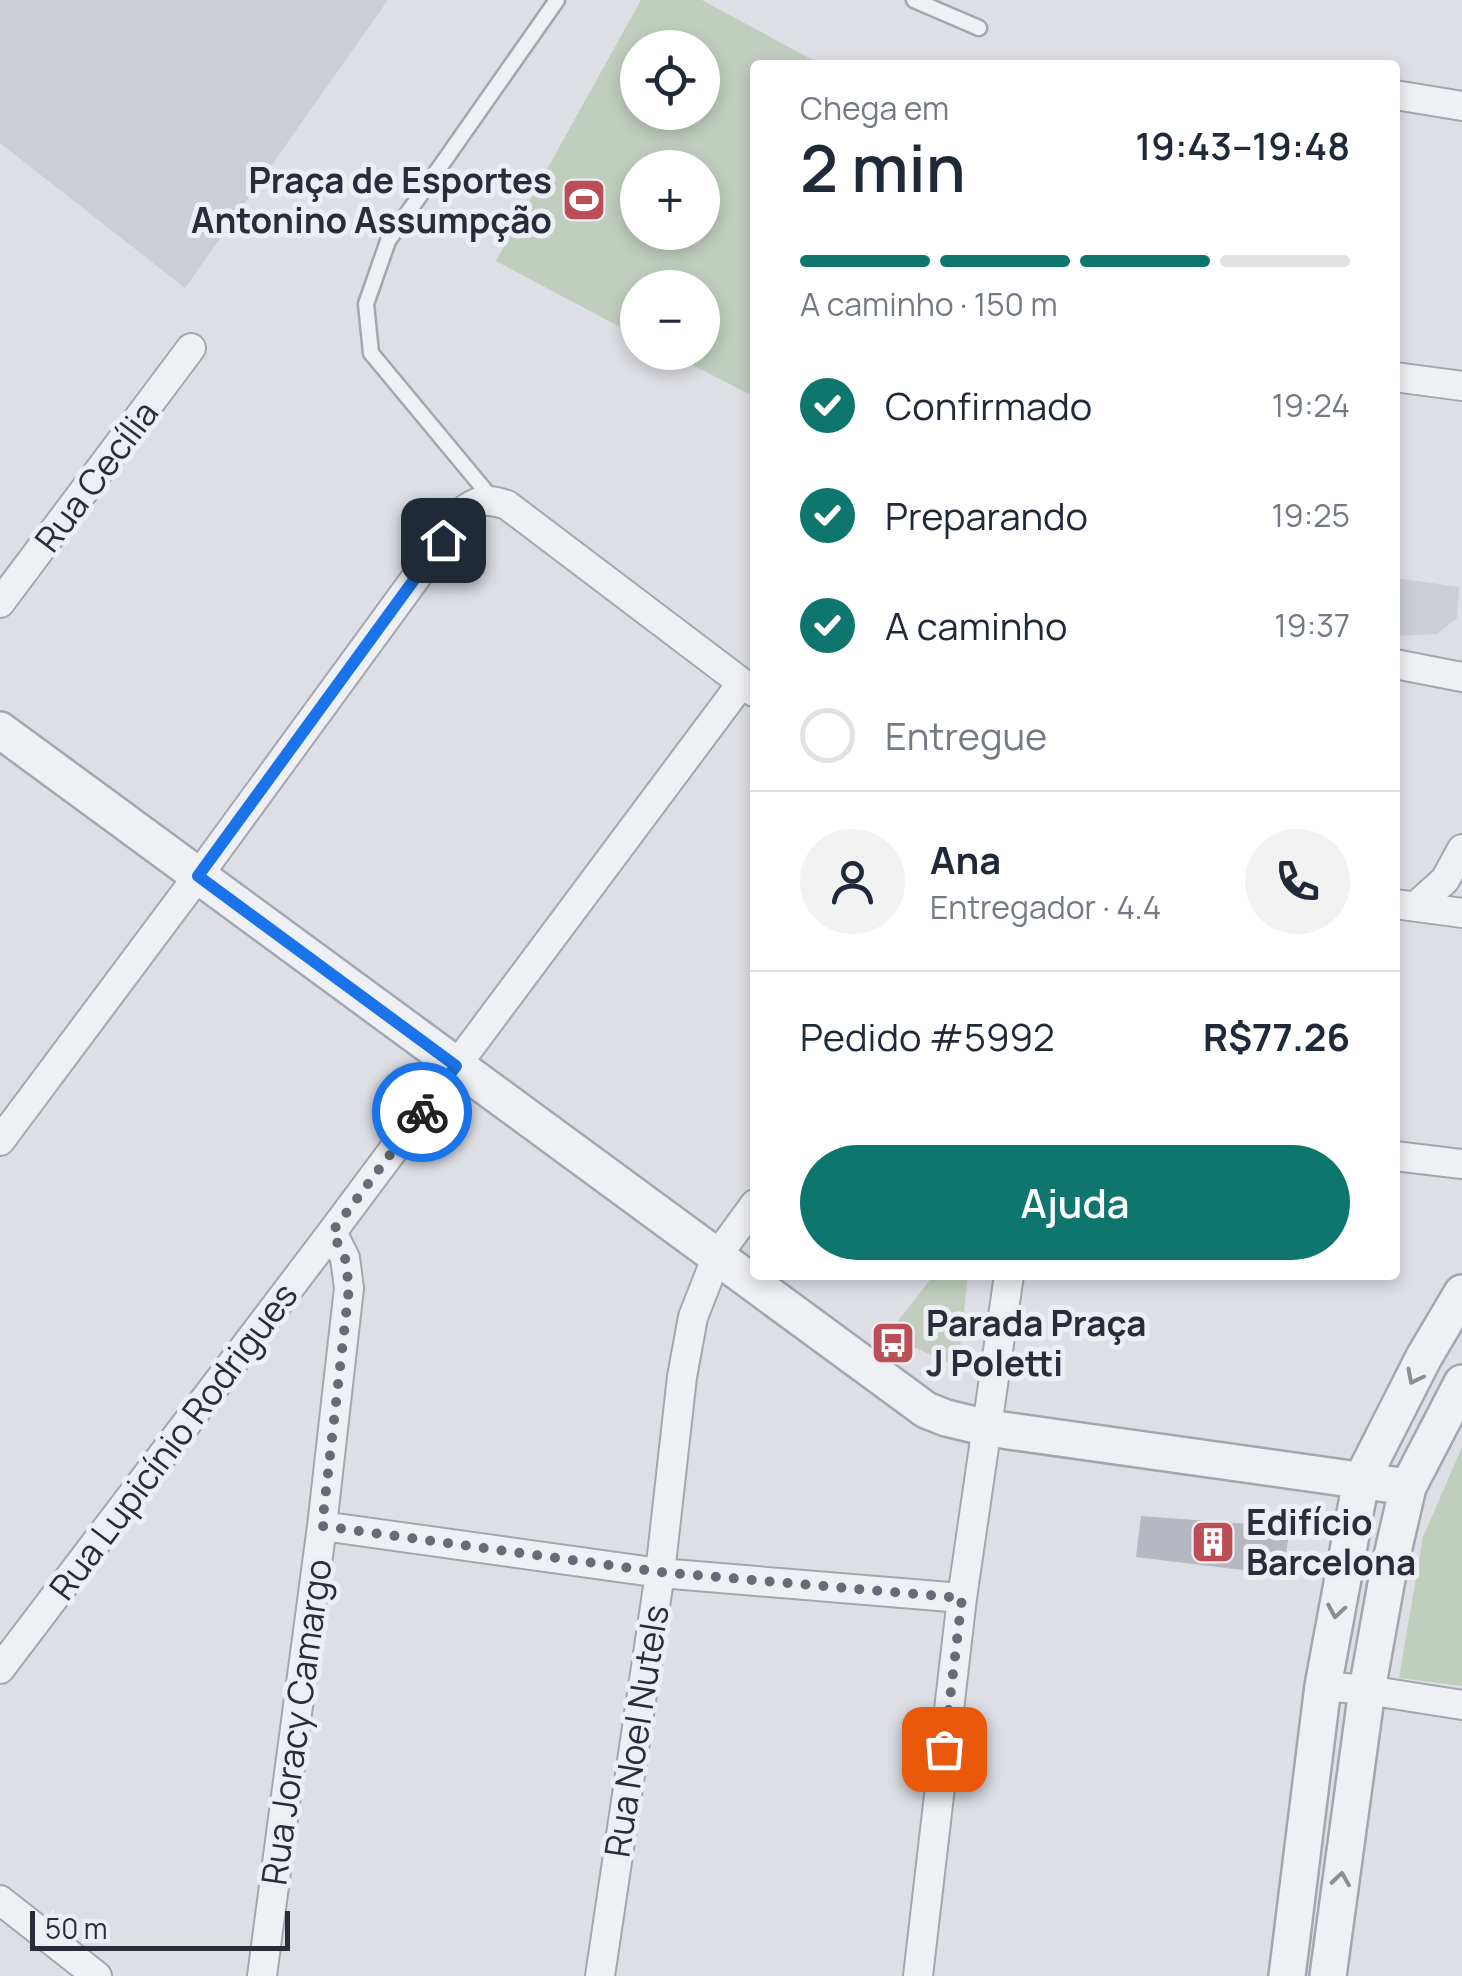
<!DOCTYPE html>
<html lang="pt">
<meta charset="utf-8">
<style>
body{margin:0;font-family:Manrope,sans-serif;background:#f2f2f3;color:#1f2937;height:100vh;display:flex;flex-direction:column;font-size:38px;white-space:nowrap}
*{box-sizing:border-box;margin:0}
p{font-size:32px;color:#747a83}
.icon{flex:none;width:55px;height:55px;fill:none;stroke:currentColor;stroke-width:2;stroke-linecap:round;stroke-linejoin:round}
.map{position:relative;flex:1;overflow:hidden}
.details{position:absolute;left:750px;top:60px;width:650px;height:1220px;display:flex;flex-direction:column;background:#fff;border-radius:10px;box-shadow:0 5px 15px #0003}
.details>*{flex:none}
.controls{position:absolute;left:620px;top:30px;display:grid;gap:20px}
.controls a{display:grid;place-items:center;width:100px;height:100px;border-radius:50%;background:#fff;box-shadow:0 5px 15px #0003;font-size:50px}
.scale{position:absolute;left:30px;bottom:25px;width:260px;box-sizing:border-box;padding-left:10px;border:5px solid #282d39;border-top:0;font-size:28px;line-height:35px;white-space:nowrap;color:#282d39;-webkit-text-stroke:8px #eceef3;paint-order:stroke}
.pin{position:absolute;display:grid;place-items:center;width:85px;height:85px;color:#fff;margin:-42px;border-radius:20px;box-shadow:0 5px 15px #0006}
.courier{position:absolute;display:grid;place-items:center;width:100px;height:100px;margin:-50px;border:8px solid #1a73e8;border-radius:50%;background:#fff;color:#222;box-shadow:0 2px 12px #0007}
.summary em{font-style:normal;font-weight:600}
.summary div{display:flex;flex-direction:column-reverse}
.summary{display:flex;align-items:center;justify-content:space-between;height:170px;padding:0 50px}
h1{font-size:65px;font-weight:600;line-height:75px}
.bar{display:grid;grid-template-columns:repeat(4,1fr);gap:15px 10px;align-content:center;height:120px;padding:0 50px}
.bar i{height:12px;border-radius:8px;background:#e0e1e3}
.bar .current{background:#0f766e}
.bar p{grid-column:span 4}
.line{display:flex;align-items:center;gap:25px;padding:0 50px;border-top:2px solid #e0e1e3}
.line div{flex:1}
.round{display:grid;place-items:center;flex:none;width:105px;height:105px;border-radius:52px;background:#f2f2f3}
ol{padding:0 50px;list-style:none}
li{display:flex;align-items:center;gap:30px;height:110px}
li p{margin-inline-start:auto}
li .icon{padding:10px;border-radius:50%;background:#0f766e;color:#fff;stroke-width:4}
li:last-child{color:#747a83}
li i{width:55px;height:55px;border:5px solid #e0e1e3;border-radius:50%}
.primary-button{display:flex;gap:20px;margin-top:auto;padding:20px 50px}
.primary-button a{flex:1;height:115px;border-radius:60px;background:#0f766e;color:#fff;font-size:40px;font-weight:600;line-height:115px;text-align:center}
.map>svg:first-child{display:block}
.built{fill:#cbced5}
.green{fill:#c1cebf;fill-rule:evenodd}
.building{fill:#b5b8c1}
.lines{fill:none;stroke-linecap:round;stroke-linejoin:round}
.service-casing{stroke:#a3a6ae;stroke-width:19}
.minor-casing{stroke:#a3a6ae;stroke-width:32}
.tertiary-casing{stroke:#a3a6ae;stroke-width:40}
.service{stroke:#eff0f4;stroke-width:14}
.minor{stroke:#eff0f4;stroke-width:28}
.tertiary{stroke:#eff0f4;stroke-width:35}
.oneway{stroke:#8c8e96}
.done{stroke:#676b75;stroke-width:10;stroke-dasharray:0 18}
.route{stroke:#1a73e8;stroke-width:12}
.labels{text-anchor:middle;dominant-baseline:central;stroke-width:10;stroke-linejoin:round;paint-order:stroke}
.poi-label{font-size:35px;font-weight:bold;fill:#282d39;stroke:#eceef3;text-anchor:start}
.street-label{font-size:35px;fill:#282d39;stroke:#eceef3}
</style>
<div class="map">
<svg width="1462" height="1976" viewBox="0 0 1462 1976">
<rect width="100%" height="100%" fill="#dddfe5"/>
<path class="built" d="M0,0H388L185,288L0,143Z
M1395,578L1459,587L1457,618L1437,634L1395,636Z"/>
<path class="green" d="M641,0H702L822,65H755V397L669,353L702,352V288H638L637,336L496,261ZM638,48H702V112H638ZM638,168H702V232H638Z
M934,1275H968L958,1367L887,1335Z
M1462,1447V1686L1399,1678L1423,1537Z"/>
<path class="building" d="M1141,1516L1290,1527L1283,1575L1136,1557Z"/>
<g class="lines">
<defs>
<path id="service" d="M914,0L979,28
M493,500L371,353L366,304L388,241L557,0"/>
<path id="minor" d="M1395,95L1462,106
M1395,377L1462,386
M0,603L191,348
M1395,664L1462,677
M1395,904L1462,913
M1416,906L1445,880L1462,849
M0,1141L198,876L466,509C480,499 490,499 507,505L754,692
M1395,1156L1462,1164
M322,1526L660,1573L962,1598
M0,1669L332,1232L741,684
M1323,1686L1367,1690L1462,1705
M0,1900L97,1976
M262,1976L322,1526L349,1288L345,1258L332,1232
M600,1976L660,1573L682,1377L693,1317L717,1256L755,1204
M918,1976L962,1598L1009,1275"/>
<path id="tertiary" d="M0,730L926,1410L946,1418L988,1428L1408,1487
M1287,1976L1323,1686L1361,1481L1424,1357L1462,1293
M1328,1976L1367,1690L1388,1573L1408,1487L1462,1383"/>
</defs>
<use href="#service" class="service-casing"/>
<use href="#minor" class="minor-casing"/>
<use href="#tertiary" class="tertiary-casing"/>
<use href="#service" class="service"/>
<use href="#minor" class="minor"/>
<use href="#tertiary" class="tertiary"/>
</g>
<defs><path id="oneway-chevron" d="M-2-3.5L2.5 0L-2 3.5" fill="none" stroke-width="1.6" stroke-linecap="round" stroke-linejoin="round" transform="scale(2.5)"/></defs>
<g class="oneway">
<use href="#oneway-chevron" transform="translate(1414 1377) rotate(117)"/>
<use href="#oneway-chevron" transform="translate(1336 1611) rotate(100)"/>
<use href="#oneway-chevron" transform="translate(1341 1879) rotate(-82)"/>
</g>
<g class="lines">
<path class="done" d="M422,1112L332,1232L345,1258L349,1288L322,1526L660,1572L962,1598L944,1749"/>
<path class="route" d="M422,1112L456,1066L198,876L443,540"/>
</g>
<defs>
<symbol id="stadium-square" viewBox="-11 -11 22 22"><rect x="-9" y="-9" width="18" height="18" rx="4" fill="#bc4f56" stroke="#eceef3"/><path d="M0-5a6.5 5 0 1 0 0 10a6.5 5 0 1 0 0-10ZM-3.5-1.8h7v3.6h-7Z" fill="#fff"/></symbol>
<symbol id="bus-square" viewBox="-11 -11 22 22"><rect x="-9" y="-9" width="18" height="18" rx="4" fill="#bc4f56" stroke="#eceef3"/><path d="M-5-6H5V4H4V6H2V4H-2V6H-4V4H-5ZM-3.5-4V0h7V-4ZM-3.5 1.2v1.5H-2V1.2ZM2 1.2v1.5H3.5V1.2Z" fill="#fff"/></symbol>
<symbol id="building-square" viewBox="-11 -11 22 22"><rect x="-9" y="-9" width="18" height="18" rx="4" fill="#bc4f56" stroke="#eceef3"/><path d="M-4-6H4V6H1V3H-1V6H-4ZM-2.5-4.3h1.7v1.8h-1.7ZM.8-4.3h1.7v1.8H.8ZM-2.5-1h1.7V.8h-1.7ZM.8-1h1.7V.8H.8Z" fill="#fff"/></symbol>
</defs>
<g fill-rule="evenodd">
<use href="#stadium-square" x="559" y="175" width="50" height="50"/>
<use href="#bus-square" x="868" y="1318" width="50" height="50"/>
<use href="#building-square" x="1188" y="1517" width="50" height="50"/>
</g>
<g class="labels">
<g class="poi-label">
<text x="552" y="180" text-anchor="end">Praça de Esportes<tspan x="552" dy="40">Antonino Assumpção</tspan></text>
<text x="926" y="1323">Parada Praça<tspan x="926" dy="40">J Poletti</tspan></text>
<text x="1246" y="1522">Edifício<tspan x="1246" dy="40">Barcelona</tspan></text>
</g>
<g class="street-label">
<text transform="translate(96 476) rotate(-53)">Rua Cecília</text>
<text transform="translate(173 1441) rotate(-53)">Rua Lupicínio Rodrigues</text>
<text transform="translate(296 1722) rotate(-82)">Rua Joracy Camargo</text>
<text transform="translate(636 1731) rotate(-81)">Rua Noel Nutels</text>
</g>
</g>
</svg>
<div class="controls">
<a><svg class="icon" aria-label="locate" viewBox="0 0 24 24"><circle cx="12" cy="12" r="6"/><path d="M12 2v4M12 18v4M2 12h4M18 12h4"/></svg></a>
<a>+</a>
<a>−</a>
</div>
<div class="scale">50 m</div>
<div class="pin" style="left:944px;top:1749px;background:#ea580c"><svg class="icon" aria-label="bag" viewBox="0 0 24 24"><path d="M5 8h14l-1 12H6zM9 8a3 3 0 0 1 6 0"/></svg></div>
<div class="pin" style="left:443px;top:540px;background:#1f2937"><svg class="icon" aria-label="home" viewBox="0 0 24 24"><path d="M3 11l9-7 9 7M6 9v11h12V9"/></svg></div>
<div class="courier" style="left:422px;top:1112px"><svg class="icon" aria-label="bike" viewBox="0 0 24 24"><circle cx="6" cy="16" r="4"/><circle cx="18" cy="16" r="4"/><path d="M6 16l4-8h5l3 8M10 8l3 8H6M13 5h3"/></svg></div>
<section class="details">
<div class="summary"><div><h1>2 min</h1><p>Chega em</p></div><em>19:43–19:48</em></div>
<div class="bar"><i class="current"></i><i class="current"></i><i class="current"></i><i></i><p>A caminho · 150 m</p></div>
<ol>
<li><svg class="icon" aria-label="check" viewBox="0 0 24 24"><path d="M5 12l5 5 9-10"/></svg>Confirmado<p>19:24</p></li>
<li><svg class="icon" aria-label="check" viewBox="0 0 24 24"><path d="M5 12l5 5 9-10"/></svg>Preparando<p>19:25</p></li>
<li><svg class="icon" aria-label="check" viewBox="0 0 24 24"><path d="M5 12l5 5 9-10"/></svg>A caminho<p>19:37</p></li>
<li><i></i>Entregue</li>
</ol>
<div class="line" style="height:180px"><a class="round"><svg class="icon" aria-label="person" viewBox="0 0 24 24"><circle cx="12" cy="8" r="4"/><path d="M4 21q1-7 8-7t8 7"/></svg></a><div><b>Ana</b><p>Entregador · 4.4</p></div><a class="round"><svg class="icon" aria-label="phone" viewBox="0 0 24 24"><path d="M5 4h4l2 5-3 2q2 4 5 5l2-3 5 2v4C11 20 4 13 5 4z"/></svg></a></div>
<div class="line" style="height:130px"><div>Pedido #5992</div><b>R$77.26</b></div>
<div class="primary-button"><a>Ajuda</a></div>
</section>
</div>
